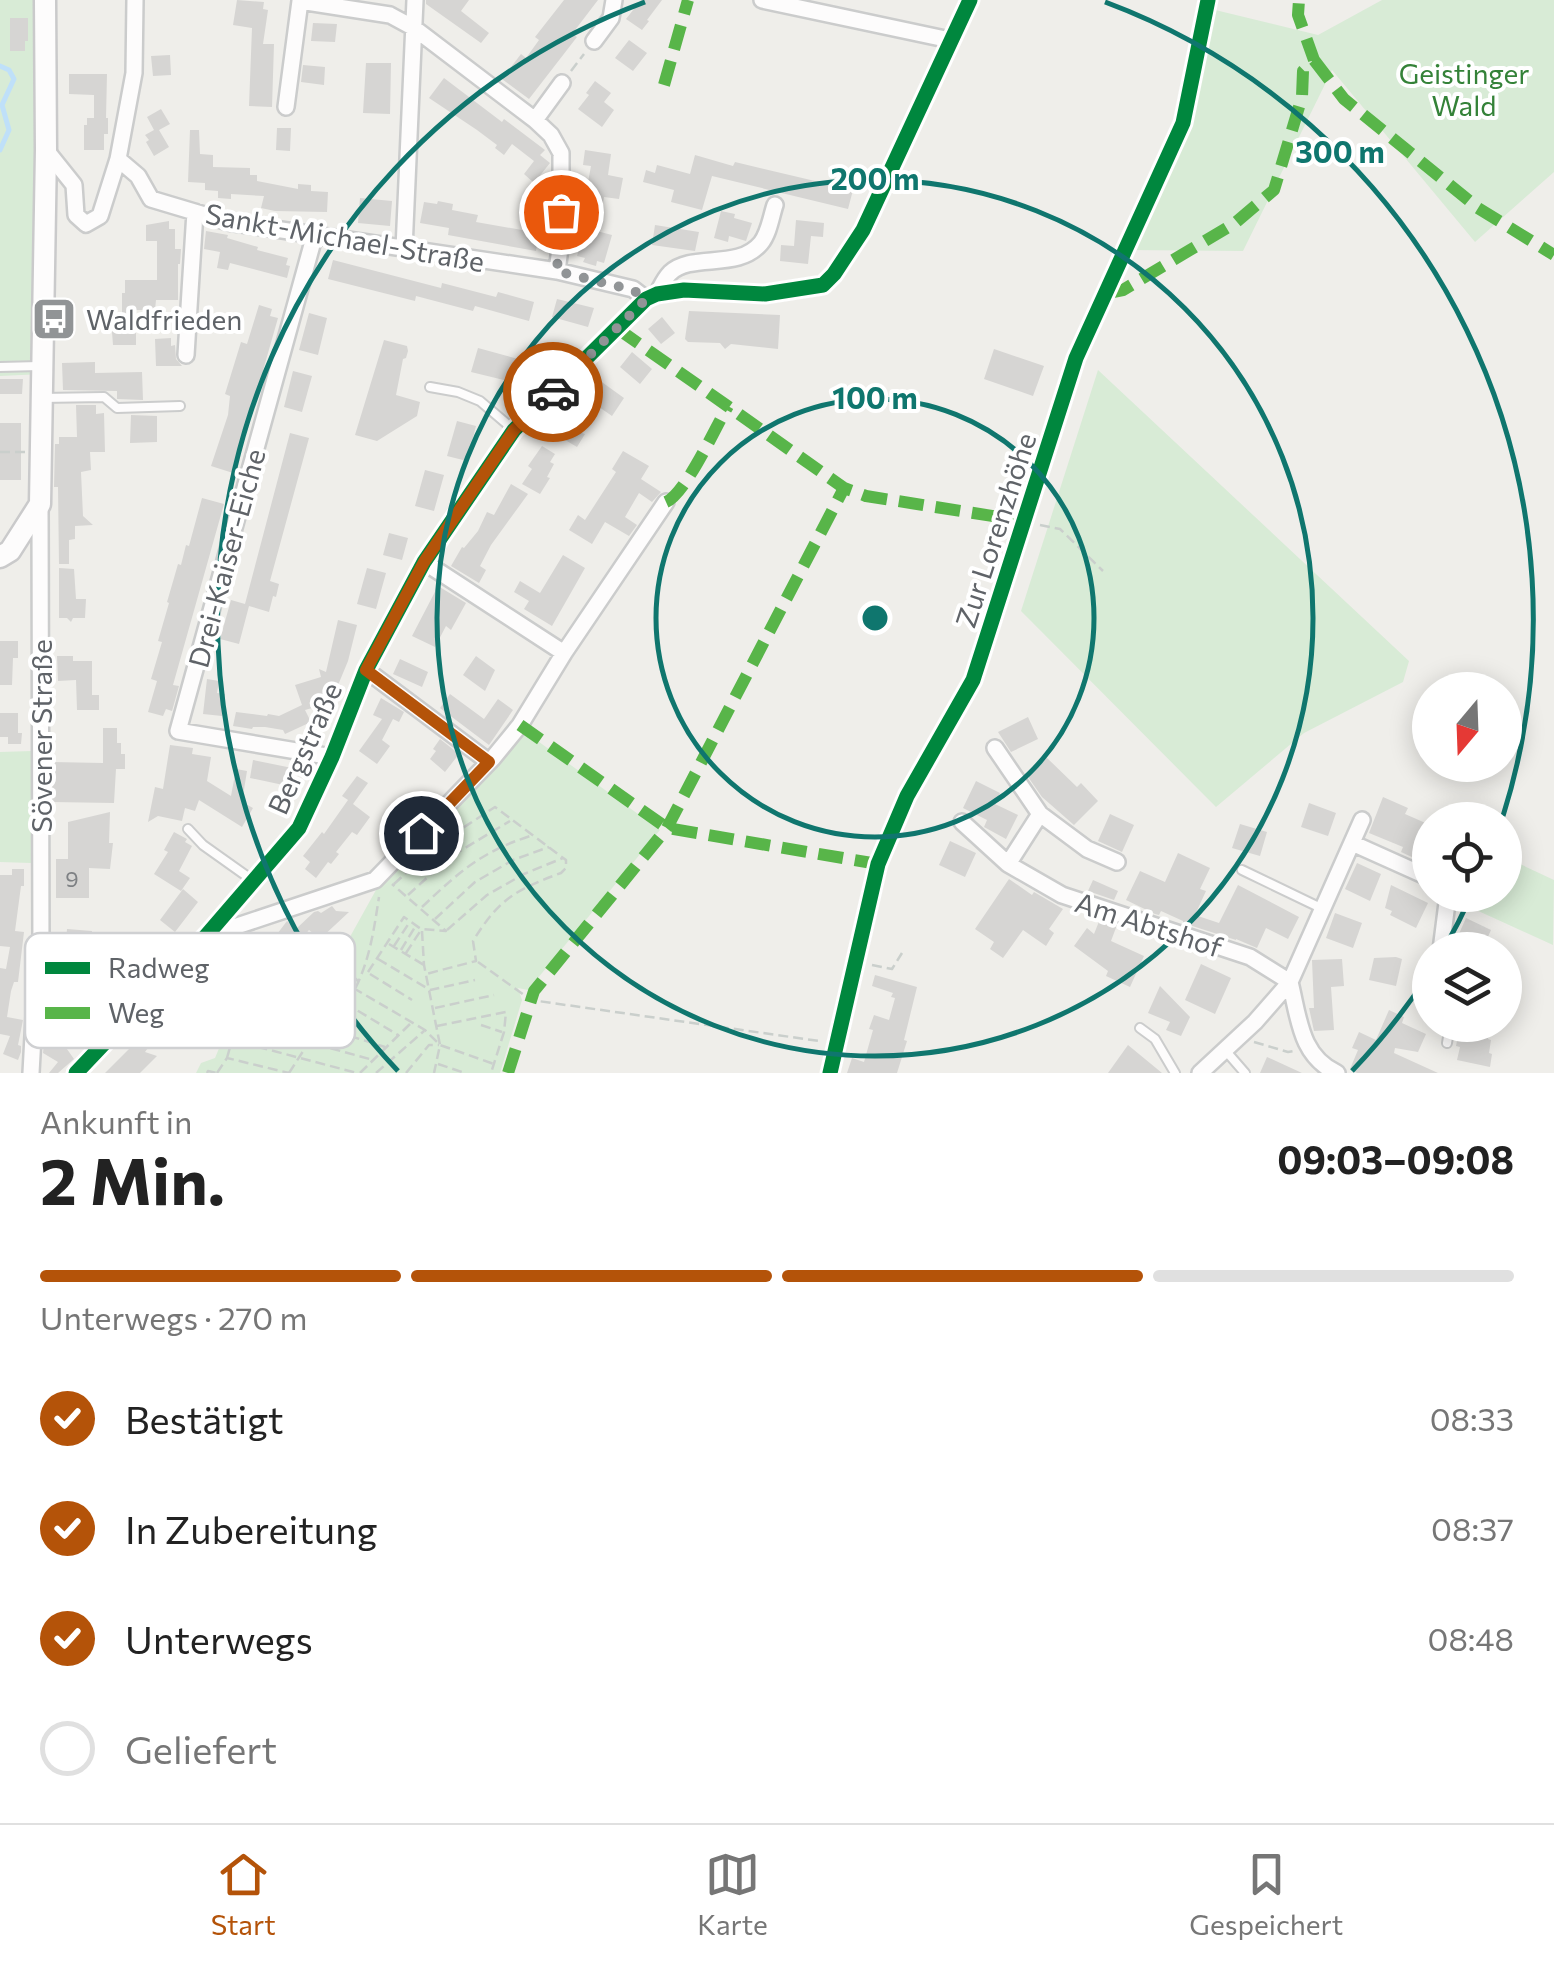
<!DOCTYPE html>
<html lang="de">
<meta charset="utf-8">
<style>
body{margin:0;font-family:Commissioner,sans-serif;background:#f2f2f2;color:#222;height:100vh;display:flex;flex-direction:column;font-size:38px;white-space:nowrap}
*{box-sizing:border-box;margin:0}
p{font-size:32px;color:#767676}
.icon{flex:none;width:55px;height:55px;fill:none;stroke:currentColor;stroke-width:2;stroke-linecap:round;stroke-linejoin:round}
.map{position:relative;height:1073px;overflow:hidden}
.panel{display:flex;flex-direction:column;background:#fff;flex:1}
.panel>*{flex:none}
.needle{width:65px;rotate:199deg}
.tools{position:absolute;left:1412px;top:672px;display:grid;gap:20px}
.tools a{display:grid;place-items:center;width:110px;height:110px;border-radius:50%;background:#fff;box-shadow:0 5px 25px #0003;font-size:50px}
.pin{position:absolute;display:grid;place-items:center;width:85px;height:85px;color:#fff;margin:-42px;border:5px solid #fff;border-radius:50%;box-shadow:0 2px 10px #0007}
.courier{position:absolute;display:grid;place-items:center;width:100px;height:100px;margin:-50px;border:8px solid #b45309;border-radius:50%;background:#fff;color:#222;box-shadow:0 2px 12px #0007}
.headline em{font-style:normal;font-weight:700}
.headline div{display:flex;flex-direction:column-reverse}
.headline{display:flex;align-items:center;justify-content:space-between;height:170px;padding:0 40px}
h1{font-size:65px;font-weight:700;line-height:75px}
.bar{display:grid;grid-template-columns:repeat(4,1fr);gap:15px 10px;align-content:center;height:120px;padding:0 40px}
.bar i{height:12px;border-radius:8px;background:#e0e0e0}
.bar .selected{background:#b45309}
.bar p{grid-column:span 4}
ol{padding:0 40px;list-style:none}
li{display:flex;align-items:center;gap:30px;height:110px}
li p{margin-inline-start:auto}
li .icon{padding:10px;border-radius:50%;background:#b45309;color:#fff;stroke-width:4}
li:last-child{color:#767676}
li i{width:55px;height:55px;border:5px solid #e0e0e0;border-radius:50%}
.dock{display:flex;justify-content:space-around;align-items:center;height:140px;border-top:2px solid #e0e0e0;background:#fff;font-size:28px;color:#767676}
.dock a{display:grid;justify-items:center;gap:5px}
.dock .selected{color:#b45309}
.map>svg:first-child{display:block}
.green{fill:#d8ebd6}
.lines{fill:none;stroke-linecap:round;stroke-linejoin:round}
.stream{stroke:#bfe0f9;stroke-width:5}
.building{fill:#d6d5d3}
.lane-casing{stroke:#cbcccc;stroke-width:12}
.street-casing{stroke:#cbcccc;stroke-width:20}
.secondary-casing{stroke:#cacacb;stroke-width:25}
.path{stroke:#cacfcc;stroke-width:2.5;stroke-dasharray:10 5;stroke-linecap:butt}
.lane{stroke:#fdfcfc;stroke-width:8}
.street{stroke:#fdfcfc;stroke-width:15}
.secondary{stroke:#fdfcfc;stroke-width:20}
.quiet{stroke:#58b549;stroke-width:12;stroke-dasharray:25 12;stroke-linecap:butt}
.cycleway-casing{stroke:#fff;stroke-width:21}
.cycleway{stroke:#00873e;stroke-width:15}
.done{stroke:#919496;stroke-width:10;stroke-dasharray:0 18}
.route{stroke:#b45309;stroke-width:12}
.ring{fill:none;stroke:#0f766e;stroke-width:5}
.labels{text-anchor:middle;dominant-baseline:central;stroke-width:8;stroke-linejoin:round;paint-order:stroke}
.number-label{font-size:22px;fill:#7e8184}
.park-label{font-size:28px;fill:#348238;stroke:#fff}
.street-label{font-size:28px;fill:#5f6368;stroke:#fff}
.poi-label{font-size:28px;fill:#5f6368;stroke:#fff;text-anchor:start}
.key{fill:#fff;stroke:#cfd0d2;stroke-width:2.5}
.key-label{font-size:28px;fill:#5f6368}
.centre{fill:#0f766e;stroke:#fff;stroke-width:5}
.ring-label{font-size:30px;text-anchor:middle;font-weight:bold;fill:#0f766e;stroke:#fff;stroke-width:8;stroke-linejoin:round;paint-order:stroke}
</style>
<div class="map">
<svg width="1554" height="1073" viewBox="0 0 1554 1073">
<rect width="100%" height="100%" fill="#efeeea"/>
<path class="green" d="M0,0H44L43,374L0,376Z
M1382,0H1554V172L1475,242L1332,70L1243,251L1126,250L1183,123L1207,8L1318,35Z
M1098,370L1409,661L1403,682L1304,733L1216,807L1021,611Z
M524,731L660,830L528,990L518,988L522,1000L500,1073H196L201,1063L215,1058L225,1034L311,954L346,944L381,881L469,794Z
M32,751L31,863L0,862V752Z
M1505,857L1554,880L1553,945L1463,904L1467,895H1505Z"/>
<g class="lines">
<path class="stream" d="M0,66L9,70L14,79L2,105L9,130L0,150"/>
</g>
<path class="building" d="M237,0L264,2L263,9L268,10L263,44H274L272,107L249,106L252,28L233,25Z
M426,0H469L461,11L489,33L481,43L426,4Z
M564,0H598L572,34L577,37L529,99L502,79L521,54L526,58L539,40L535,37Z
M641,0H662L647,20L649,21L642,30L626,19Z
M10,18H28V41H25V51H10Z
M313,23L337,24L335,42L311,41Z
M629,40L647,53L633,71L615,58Z
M170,55L171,75L153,76L151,56Z
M366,63H391L390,114L363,113Z
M303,65L325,67L324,85L301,82Z
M69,74H107L106,118H108V134H104V150H84V125H87V118H94V95L69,94Z
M444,78L502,122L504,119L545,150L540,155L550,163L538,178L548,187L540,196L530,188L534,183L524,174L534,161L512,144L504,155L495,148L497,145L477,130L429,98Z
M595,81L611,93L604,102L614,110L602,127L578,109L589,95L586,93Z
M161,109L170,124L159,130L169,147L154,156L146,142L149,140L145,135L154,130L147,117Z
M277,128H291L290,151L276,150Z
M190,130H199L200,154L213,155V167L250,168V175H257V181L298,189V184L311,185V191L328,192L327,212L275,211L261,208L264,196L231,194V199L218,198V191L205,190V183L188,182Z
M585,150L611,154L608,175L623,178L619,199L604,197L603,203L587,200L588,194L586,193L591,166L583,165Z
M695,155L733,166L735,162L853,190L848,209L712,176L702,210L671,202L674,190L643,182L646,170L655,173L657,165L690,174Z
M360,198L392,201L390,226L358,223Z
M438,201L453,204L452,210L478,215L476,222L539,233L536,251L448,235L449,228L420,223L424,202L437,204Z
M721,211L735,214L734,218L752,223L746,241L729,236L728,242L714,238Z
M796,220L824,223L823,237L811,236L808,264L780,261L781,245L794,246Z
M169,221V229H175V249H181L180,264H178V300H156L155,310H136V345H113L111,319H122V293H125V280H157V241H146V225Z
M655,225L699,232L695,251L652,245Z
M585,228L612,235L604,263L597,261L596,266L589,264L583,262L585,258L577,256Z
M206,231L228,235L227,238L258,247L257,250L288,258L286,265L290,266L287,278L230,263L228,270L217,268L220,252L204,249Z
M333,260L441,288L442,283L496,297L498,292L534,302L529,321L475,306L473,311L416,296L415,301L328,279Z
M557,299L594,308L588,327L552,317Z
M259,305L272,309L270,316L278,318L254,402H252L233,473L211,466L228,415L230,396L225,394L241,342L247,344Z
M689,311L780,315L778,349L731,344L725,349L720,343L688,342L685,339Z
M309,313L327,318L318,355L299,350Z
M662,317L675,333L661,344L648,329Z
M171,338V346L175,345L176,359L182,366H156L155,339Z
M384,340L407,346L408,351L406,358L403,359L396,395L420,402L417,416L377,441L355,435Z
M478,348L518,359L512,382L471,372Z
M994,349L1044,366L1033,396L984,379Z
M632,352L652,369L640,384L620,367Z
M95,362V373L142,372L143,400L117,399V391L63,390L62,363Z
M293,371L312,376L302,412L284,407Z
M0,379H23L22,394H0Z
M599,380L624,398L612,416L599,407L582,433L585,434L577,447L555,434L563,421L566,423L574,409L577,411Z
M76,405H96V414L104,413L105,452H90L91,470L81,472L83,516L93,525L75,526V539L69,540V564H59L58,487H54L55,444H59V437H77Z
M131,415L157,416V442L130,443Z
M457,421L476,426L467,461L447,456Z
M0,423H21V480H0Z
M290,433L309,438L270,581L279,584L276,597L273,596L269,612L249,606L239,644L220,639L231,600L245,604Z
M542,446L555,454L550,462L554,464L547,477L550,478L540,494L522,484L532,469L528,466Z
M623,451L649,466L641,479L661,492L652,502L639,493L625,517L637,525L629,536L605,522L592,544L569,530L578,515L585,520L616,472L612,469Z
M425,470L444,475L434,511L415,506Z
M511,484L528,494L491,545L480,566L486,570L479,583L451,566L462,547L464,548L478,531L487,512L494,515Z
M202,498L224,504L173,685L179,686L172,711L166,709L163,716L148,712L157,681L151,679L162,642L158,641L169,603L167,602L174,578L178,564L181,565L186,545L189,546Z
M389,533L408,538L402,560L383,555Z
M563,555L585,568L552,626L524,609L529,601L514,592L520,581L540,593Z
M59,568L74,569L76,599H86L85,618H73L71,622L67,618H59Z
M367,568L386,573L376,609L357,604Z
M438,586L466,603L451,630L446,626L435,647L412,636Z
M338,620L357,625L348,661L336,690L325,686L330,703L305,710L311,722L285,734L283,730L265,727H253L252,729L233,726L236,712L267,716L268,714L279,716L302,705L295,685L321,677L319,669L326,672Z
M0,641H18V658H13L12,685H0Z
M57,656H73V661H92V695H99V710H77L76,680L58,681Z
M476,656L495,670L485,691L463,675Z
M400,659L428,672L422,687L393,674Z
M207,679L219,681L217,693L225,694L222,716L203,714Z
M450,694L484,719L498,699L513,710L489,745L440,708Z
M381,698L404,712L399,722L393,719L382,740L390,746L377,764L359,751L382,719L373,715Z
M0,713H18V733H22L21,744H8V737H0Z
M1028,717L1038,739L1011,752L998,732Z
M103,728H117V743H121V754H125V769H116L114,803L52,802V762L103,763Z
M440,739L459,754L445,772L430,759L436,751L433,749Z
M170,745L193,748L192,754L211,757L207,781L231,796L236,769L247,771L242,802L253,808L242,827L199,800L195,811L185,808L182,821L158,816L148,822L155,787L163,789Z
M1045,756L1077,787L1081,783L1098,801L1074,825L1042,797L1026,774Z
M253,760L292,768L288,786L250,778Z
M357,776L368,783L353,804L370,817L357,835L352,832L336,852L339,854L331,864L328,862L316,878L305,869L310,862L303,856L322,832L324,834L348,800L342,796Z
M976,781L1000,793L995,804L1018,815L1006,839L984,827L987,820L963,808Z
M1383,797L1408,808L1405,814L1430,825V857L1427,864L1401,852L1403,847L1369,833Z
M1309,803L1336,813L1328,836L1301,827Z
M110,812L109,843H113L110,869L89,868V898H56V859H68V822Z
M1110,814L1134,825L1122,852L1098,841Z
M1240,824L1267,832L1260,856L1232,848Z
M174,832L187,839L185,842L192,846L179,871L190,878L181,891L154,874L168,852L164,850Z
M950,841L976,853L965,877L939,865Z
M1178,853L1210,868L1200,889L1206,891L1195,915L1219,923L1238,885L1299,917L1288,939L1266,928L1257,948L1236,939V940L1183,923V921L1161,911L1159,915L1155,914L1126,900L1140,871L1165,882Z
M1357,863L1381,874L1370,901L1345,889Z
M12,869H24V886H21L15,931L24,932L18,982H14L11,991L7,1017L23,1020L18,1045L21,1046V1052L18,1060L3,1054L10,1036L0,1034V968L6,969L10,947L0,946V875H12Z
M1009,879L1032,895L1034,892L1063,909L1049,929L1054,933L1046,946L1023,930L1003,958L990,949L994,942L975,929Z
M1093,880L1118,891L1114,900L1088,891Z
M1391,885L1428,903L1416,928L1390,915L1392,911L1385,908Z
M183,889L198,902L175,932L160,920Z
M332,906L336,911L349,912L320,939L309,930L285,960L268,946L287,921L296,929L314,912L318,911L321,913Z
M1335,913L1362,923L1353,948L1326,938Z
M1466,918L1491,930L1482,950H1464L1454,945Z
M1100,919L1117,925L1111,941L1144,956L1130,987L1106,976L1108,971L1074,946L1087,928L1094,934Z
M67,929L92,931L90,947L66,944Z
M1396,957L1402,959L1396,986L1369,980L1374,958Z
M1342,959L1344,986L1331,987L1334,1030L1314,1031L1309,1008H1314L1312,960Z
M1201,964L1231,978L1215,1014L1185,1000Z
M55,966L79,969L74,1020L62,1042L74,1059L58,1073H49L58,1062L43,1053L44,1044L69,992L52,990Z
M875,975L917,987L904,1040L907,1041L897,1073H847L852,1058L864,1062L873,1030L869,1029L874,1015L889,1020L895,998L891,997L893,993L872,986Z
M177,983L184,988L170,1010L184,1020L176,1033L164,1026L145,1052L157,1056L140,1073H105L138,1040L134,1037L151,1010Z
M1160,986L1190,1017L1181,1036L1166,1030L1170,1022L1148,1013Z
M1389,1010L1404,1017L1402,1023L1426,1034L1418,1052L1395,1048L1394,1053L1438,1073H1357L1350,1069L1358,1050L1352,1048L1359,1032L1376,1040Z
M1460,1025H1491L1488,1039L1491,1040L1489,1053L1492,1054L1490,1067L1457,1060L1460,1047L1456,1046Z
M1128,1045L1162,1073H1108Z
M1267,1057L1302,1073H1260Z"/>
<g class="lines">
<defs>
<path id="lane" d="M0,367L39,366
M430,387L458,392L480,401L514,430
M42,398L104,397L117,408L180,406
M188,829L203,845L255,882
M1242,870L1323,909
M1140,1028L1155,1039L1175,1073
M1447,1043L1450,1025
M1225,1050L1245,1073"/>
<path id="street" d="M762,0L950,40
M594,41L611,18L614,0
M286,107L300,1L390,15L414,28L535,120L551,135L561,153V241L557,271
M535,120L562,83
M46,150L74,185L76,215L86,224L100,216L118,159L134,73L135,0
M118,159L138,176L151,199L228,222L557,271L633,289L646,299
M315,234L178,731L332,757
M404,249L415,0
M657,294C661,287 664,279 670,273C692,252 738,271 761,243C769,233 771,217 775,205
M186,355L195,212
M424,562L564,653
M366,670L489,762
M995,748L1040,814
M962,822L1008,864
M1352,843L1430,878
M1117,862L1087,849L1040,814L1008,864L1062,895L1250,957L1290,982C1299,1018 1300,1056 1337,1073
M210,935L375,880L493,758L520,725L564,653L666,502
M1441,950L1448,895
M31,1073L34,1017L41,958L40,504
M76,1073L206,936L299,828L332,757L366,670L424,562L514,430L646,299L657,294L684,290L765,294L823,285L834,274L863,230L970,0
M830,1073L878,864L907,796L973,680L1076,358L1183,123L1208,0
M1200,1073L1255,1022L1290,982L1362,820"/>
<path id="secondary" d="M0,557L10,551L40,504L46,150L45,0"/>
</defs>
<use href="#lane" class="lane-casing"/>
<use href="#street" class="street-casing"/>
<use href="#secondary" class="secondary-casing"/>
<path class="path" d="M571,71L584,54
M0,452H25
M1040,525L1060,529L1103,571
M394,884L438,844L495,807L566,860V868L561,873C515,890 499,899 473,941L476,961L426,974
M408,895L450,857L510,821
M422,907C459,872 481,852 530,836
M435,919L475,882L513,860L549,847
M447,930L487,895L524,874L563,858
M422,931L424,965L440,1045L434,1073
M389,944L424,965
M394,946L409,923
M401,950L415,927
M406,953L421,930
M378,959L430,990L475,980
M478,962L531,1000L819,1041
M311,964L322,975
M872,965L892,969L902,953
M368,972L404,917L421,929L446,931L392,884
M370,974L412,1000
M359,982L341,965L336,970L355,989C370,959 374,929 379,897
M345,1003L398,1035
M435,1008L494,995
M276,1021L323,976L334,986
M481,1025L502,1032
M437,1026L506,1012L504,1032L491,1073
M321,1027L385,1047
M294,1028L334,986L346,997
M232,1040L254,1027L373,1060
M1254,1042L1288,1052L1294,1051
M227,1058L232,1040L357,1073
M438,1064L465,1073
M207,1073L208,1071L217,1073
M217,1073L227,1058L289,1073
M289,1073L309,1042L355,989L425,1030L440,1045L494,1064
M360,1073L411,1023
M376,1073L424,1031
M406,1073L429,1045H439"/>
<use href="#lane" class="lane"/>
<use href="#street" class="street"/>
<use href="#secondary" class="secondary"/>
<path class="quiet" d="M1314,60L1344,99L1478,208L1554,255
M664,85L688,0
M1108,293L1123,290L1235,223L1274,190L1302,97L1303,71L1314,60L1298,15L1299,0
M618,329L844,488L866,496L1024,521
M666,502C686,493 715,428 728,406
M520,725L667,828L878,864
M508,1073L534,991L667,828L844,488"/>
<defs>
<path id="cycleway" d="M76,1073L206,936L299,828L332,757L366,670L424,562L514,430L646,299L657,294L684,290L765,294L823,285L834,274L863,230L970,0
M830,1073L878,864L907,796L973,680L1076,358L1183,123L1208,0"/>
</defs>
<use href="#cycleway" class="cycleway-casing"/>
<use href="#cycleway" class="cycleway"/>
</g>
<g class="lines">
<path class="done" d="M553,392L646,299L633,290L556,271L562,241L561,212"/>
<path class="route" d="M421,833L489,762L366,670L424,562L514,430L553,392"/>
</g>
<g class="ring">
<circle cx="875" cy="618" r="219"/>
<circle cx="875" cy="618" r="438"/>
<path d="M1471 896A658 658 0 0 1 1445 947M1430 972A658 658 0 0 1 1352 1071M398 1071A658 658 0 0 1 645 2M1105 2A658 658 0 0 1 1503 816"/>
</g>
<defs>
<symbol id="bus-square" viewBox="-11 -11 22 22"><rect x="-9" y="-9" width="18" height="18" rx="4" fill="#919496" stroke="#fff"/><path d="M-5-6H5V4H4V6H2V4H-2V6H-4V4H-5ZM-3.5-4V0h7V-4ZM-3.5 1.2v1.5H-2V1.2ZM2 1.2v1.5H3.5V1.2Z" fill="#fff"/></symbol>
</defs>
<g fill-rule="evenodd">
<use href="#bus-square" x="29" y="294" width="50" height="50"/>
</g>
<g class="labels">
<g class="number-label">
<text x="72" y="878">9</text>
</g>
<g class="park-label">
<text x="1464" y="73">Geistinger<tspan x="1464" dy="32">Wald</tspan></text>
</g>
<g class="street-label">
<text transform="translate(345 237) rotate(10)">Sankt-Michael-Straße</text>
<text transform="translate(995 530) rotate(-72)">Zur Lorenzhöhe</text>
<text transform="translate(226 558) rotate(-75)">Drei-Kaiser-Eiche</text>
<text transform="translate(41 736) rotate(-90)">Sövener Straße</text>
<text transform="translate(304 748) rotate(-66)">Bergstraße</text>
<text transform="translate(1149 924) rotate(18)">Am Abtshof</text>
</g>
<g class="poi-label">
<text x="86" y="319">Waldfrieden</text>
</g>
</g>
<rect x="25" y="933" width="330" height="115" rx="15" class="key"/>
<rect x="45" y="962" width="45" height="12" fill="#00873e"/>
<rect x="45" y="1007" width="45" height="12" fill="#58b549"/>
<g class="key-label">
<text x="108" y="978">Radweg</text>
<text x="108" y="1023">Weg</text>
</g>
<circle cx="875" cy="618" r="15" class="centre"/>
<g class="ring-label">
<text x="1340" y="163">300 m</text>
<text x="875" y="190">200 m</text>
<text x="875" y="409">100 m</text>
</g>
</svg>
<div class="tools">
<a><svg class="needle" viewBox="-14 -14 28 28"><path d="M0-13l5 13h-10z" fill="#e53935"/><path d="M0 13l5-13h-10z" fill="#767676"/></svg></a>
<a><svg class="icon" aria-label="locate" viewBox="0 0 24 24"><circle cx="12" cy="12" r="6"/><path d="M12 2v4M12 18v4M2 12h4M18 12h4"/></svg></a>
<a><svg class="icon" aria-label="layers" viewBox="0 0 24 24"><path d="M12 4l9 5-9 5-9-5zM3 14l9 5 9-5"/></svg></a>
</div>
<div class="pin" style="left:561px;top:212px;background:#ea580c"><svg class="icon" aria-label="bag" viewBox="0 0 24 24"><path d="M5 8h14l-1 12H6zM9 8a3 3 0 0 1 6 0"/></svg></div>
<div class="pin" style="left:421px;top:833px;background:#1f2937"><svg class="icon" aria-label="home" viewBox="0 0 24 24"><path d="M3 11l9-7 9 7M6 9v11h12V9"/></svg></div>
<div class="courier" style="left:553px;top:392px"><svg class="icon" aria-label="car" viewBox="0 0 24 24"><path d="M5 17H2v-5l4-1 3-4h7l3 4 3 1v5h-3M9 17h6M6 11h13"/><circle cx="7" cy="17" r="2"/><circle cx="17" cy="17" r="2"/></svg></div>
</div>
<section class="panel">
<div class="headline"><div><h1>2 Min.</h1><p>Ankunft in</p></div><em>09:03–09:08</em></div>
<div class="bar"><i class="selected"></i><i class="selected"></i><i class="selected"></i><i></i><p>Unterwegs · 270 m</p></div>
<ol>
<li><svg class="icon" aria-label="check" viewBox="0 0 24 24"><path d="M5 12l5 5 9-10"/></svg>Bestätigt<p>08:33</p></li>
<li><svg class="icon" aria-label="check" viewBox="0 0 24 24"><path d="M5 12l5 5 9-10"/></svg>In Zubereitung<p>08:37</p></li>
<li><svg class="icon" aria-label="check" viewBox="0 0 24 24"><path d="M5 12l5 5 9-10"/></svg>Unterwegs<p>08:48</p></li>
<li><i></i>Geliefert</li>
</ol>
</section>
<nav class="dock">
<a class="selected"><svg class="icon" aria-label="home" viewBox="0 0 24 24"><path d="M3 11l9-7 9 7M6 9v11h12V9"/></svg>Start</a>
<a><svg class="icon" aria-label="map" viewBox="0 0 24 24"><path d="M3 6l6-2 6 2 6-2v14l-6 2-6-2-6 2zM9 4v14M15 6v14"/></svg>Karte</a>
<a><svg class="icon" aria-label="saved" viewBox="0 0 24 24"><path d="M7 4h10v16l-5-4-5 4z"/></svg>Gespeichert</a>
</nav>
